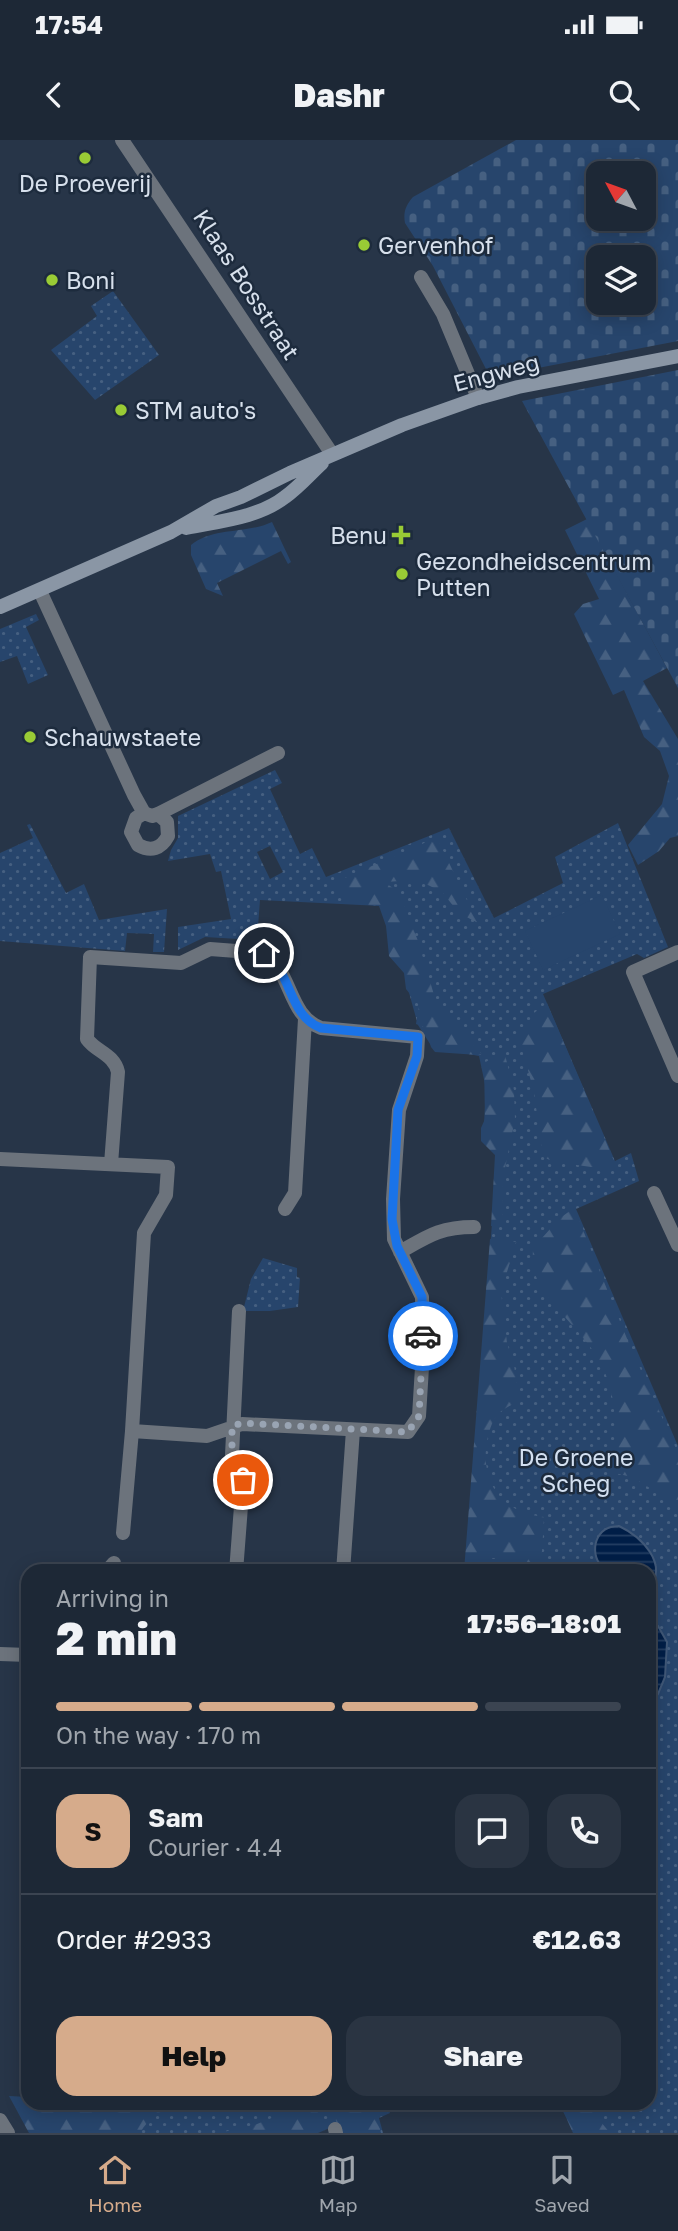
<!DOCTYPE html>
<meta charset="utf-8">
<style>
body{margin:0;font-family:"Golos Text",sans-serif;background:#2a3442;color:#f1f3f6;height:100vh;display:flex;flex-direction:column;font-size:26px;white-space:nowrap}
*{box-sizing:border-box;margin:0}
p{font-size:23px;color:#a0a6ad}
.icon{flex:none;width:38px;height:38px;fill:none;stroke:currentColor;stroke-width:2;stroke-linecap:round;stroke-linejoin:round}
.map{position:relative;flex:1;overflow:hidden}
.side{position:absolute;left:21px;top:1424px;width:635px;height:546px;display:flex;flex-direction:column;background:#1d2836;border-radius:21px;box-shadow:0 4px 18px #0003,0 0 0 2px #3b4451}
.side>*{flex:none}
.needle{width:46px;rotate:311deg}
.fabs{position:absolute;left:586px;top:21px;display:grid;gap:14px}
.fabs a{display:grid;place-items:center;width:70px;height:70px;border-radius:14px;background:#1d2836;box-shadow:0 4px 18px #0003,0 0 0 2px #3b4451;font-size:35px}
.pin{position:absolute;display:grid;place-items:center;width:60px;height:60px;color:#fff;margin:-30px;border:4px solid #fff;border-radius:50%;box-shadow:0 2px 7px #0007}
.courier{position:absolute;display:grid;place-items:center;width:70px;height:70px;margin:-35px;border:5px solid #1a73e8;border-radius:50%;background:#fff;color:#222;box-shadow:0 2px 9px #0007}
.headline em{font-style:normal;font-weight:800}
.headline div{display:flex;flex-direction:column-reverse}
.headline{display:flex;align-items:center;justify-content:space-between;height:119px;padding:0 35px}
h1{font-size:46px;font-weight:800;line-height:52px}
.bar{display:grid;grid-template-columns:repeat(4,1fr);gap:10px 7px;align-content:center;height:84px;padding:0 35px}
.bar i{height:9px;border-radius:5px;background:#3b4451}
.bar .selected{background:#d6ab8b}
.bar p{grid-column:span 4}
.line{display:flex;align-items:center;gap:18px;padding:0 35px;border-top:2px solid #3b4451}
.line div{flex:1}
.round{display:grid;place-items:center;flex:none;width:74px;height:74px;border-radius:21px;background:#2a3442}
.action{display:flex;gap:14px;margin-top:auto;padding:14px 35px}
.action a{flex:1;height:80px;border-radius:21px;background:#d6ab8b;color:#111;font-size:28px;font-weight:800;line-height:80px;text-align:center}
.action a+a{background:#2a3442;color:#f1f3f6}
.status{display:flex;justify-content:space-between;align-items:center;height:49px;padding:0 35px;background:#1d2836;direction:ltr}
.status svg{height:19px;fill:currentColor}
header{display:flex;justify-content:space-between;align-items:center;height:91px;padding:0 35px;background:#1d2836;font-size:32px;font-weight:800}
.dock{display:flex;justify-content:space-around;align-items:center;height:98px;border-top:2px solid #3b4451;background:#1d2836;font-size:19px;color:#a0a6ad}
.dock a{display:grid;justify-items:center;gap:4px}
.dock .selected{color:#d6ab8b}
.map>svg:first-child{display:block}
.grass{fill:url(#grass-dots);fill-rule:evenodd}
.forest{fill:url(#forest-firs)}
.cemetery{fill:url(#cemetery-stones);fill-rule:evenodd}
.garden{fill:#27456c}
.water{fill:url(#water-rules);stroke:#405878;stroke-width:2}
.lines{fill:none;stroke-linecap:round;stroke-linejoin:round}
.street{stroke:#6c737c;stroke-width:14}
.secondary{stroke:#8a96a5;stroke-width:14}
.done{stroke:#99a4b3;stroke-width:7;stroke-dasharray:0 12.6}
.route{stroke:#1a73e8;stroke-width:9}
.poi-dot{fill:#99cb35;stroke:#1d2b3d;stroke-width:2.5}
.labels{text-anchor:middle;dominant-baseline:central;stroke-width:5;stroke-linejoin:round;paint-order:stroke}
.poi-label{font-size:23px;fill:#d7e0ec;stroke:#1d2b3d;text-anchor:start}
.street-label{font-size:23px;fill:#d7e0ec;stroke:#1d2b3d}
.park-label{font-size:23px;fill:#d3e0f1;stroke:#1d2b3d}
</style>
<div class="status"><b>17:54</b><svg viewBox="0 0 49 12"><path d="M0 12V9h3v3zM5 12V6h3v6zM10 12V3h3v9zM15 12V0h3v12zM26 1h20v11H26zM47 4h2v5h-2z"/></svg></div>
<header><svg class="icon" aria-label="back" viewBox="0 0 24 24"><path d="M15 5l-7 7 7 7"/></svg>Dashr<svg class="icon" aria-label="search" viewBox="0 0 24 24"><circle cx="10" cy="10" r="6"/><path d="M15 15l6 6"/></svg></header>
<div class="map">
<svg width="678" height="1993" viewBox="0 0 678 1993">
<defs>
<pattern id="grass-dots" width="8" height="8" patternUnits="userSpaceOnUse" patternTransform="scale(1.75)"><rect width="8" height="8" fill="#27456c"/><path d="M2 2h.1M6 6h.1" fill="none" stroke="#466081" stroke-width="1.8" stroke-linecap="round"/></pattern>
<pattern id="forest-firs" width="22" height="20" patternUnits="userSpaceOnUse" patternTransform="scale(1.75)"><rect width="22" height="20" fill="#27456c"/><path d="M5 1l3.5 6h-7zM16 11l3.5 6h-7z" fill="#466081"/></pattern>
<pattern id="cemetery-stones" width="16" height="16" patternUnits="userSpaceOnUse" patternTransform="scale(1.75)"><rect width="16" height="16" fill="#27456c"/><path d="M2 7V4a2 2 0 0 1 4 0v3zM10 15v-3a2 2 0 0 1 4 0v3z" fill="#466081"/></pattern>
<pattern id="water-rules" width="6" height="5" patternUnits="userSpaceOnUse" patternTransform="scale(1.75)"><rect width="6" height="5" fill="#001e47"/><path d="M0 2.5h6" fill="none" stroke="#243e62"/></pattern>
</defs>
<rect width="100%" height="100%" fill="#273548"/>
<path class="grass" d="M113,151L159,215L95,260L51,210L97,176L91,166Z
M36,474L39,480L26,487L48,535L28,544L17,516L0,522V489Z
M275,630L282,643L270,649L300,714L312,708L326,737L449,688L494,778L563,743L555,717L618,683L668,807L644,818L637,814L543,854L615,1021L631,1013L639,1041L576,1069L678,1306V1993H575L559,1964H649V1432L466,1431L497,1016L483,1001L486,949L479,916L432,907L418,885L408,849L406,833L381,766L260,760L257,800L205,797L178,810V787L231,779L221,731L216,732L210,714L168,721L171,710L178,698V676ZM270,706L283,732L270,739L257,712Z
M30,684L66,753L84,744L99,780L167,769L164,812H153L154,794L127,793L125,811L0,801V713L33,698L27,685Z
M263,1118L297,1128V1137L300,1138L298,1167L270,1171H243L251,1139Z
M11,1957L28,1964H387L390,1973L379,1978L383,1993H343L339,1984L318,1993H31Z"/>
<path class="forest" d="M587,379L667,528L643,541L678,599V696L670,698L659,711L638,725L628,705L662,664L669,636L660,611L644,597L624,550L613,555L574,474L583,464L599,459L565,390Z
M272,382L291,422L288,424L281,411L217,443L223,456L206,449L191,415V405C213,387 247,394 272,382Z
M431,700H438L478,783L459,773L442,752L418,740L384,742L399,752L418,801L437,865L482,914L478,915L435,912L431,907L426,888L416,884L419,865L406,849L404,833L389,816L386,786L379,766L350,763L331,744Z
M547,863L614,1021L616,1026L613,1030L555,1022L545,1018L542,1011L534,952L519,898L534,873Z
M504,911L514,950L515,979L503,1038L502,1087L491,1086L495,1015L481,1001V988L485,979L484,923Z
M574,1068L630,1206L678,1313V1368L674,1363L632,1337L610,1332C619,1291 618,1244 591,1208C574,1184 542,1157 533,1129C532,1123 533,1114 533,1108L560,1078Z
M490,1099L516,1102L501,1152L507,1203L514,1225L519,1261C512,1265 501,1269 497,1276C491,1283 489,1292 487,1301C480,1343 501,1372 544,1377L541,1430L521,1431V1420L492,1418L487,1420L485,1431H464Z
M9,1956L28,1957V1964H176C161,1971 148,1978 140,1993H29Z
M306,1964H314L325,1989L316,1993H215L247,1988Z
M329,1964H385L388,1973L377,1977L381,1993H341Z
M560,1964H586L610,1993H573Z"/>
<path class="cemetery" d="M516,0H678V201L496,236L486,229L433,126L405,83C403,72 406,65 413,57ZM598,33H644V79H598ZM598,117H644V163H598Z
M678,230V548L522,261Z"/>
<path class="garden" d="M602,755L620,794L543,830L525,791Z"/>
<path class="water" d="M619,1386C642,1397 669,1424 649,1449V1432C640,1432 619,1434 610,1432C591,1425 590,1396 608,1388C612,1386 616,1387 619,1386Z
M649,1480L658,1486L667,1502L665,1537L658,1554L649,1565Z"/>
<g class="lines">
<path class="street" d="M122,0L332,314
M421,137L443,174L478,258
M40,451L134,655L144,673L152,676L158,674L278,613
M144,673L136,678L131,692L138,705C151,712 161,709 168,696L167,682L158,674
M678,812L633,832L678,936
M0,1019L168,1027L166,1055L144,1093L132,1291L207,1296L242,1284L408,1292L419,1276L423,1211L422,1157L394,1099L393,1059L399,970L417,916L418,897L321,888C288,876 292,831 264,813L210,809L181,823L90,817L87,899C96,912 114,914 118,932L111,1024
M654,1053L678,1105
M285,1069L295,1053L305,879
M400,1112C428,1096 440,1087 474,1087
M123,1393L132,1291
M106,1432L114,1423
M236,1432L243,1340L240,1327L232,1315L239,1171
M343,1432L353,1290
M0,1514L28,1515
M0,1980L8,1993
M335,1989L336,1993"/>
<path class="secondary" d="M186,388C219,381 258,378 285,357C299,347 310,334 322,323
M0,467L171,392L216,366L241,357L290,333L402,285L478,258L518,247L678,216"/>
</g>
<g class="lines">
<path class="done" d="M243,1340L240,1326L232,1314V1286L242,1283L408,1292L419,1276L423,1196"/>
<path class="route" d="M264,813C292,831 288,876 321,888L418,897L417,916L398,970L392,1079L397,1106L422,1157L423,1196"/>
</g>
<g class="poi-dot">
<circle cx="85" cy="18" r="7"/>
<circle cx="364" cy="105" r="7"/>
<circle cx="52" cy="140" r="7"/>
<circle cx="121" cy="270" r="7"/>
<path d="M397.5 384.5h7v7h7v7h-7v7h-7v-7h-7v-7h7z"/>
<circle cx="402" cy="434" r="7"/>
<circle cx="30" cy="597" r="7"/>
</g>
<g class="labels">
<g class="poi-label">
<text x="85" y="43" text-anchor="middle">De Proeverij</text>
<text x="378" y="105">Gervenhof</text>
<text x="66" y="140">Boni</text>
<text x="135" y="270">STM auto's</text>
<text x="387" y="395" text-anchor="end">Benu</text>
<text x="416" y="421">Gezondheidscentrum<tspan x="416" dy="26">Putten</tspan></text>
<text x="44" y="597">Schauwstaete</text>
</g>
<g class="street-label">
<text transform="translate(247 144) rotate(57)">Klaas Bosstraat</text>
<text transform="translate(496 232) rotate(-15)">Engweg</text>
</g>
<g class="park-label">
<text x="576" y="1317">De Groene<tspan x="576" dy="26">Scheg</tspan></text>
</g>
</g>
</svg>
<div class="fabs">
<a><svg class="needle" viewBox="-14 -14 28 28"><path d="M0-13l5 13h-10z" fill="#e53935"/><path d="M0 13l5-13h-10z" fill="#a0a6ad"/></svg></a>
<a><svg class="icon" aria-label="layers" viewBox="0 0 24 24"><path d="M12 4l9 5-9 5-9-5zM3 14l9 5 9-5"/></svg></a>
</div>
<div class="pin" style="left:243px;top:1340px;background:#ea580c"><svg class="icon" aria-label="bag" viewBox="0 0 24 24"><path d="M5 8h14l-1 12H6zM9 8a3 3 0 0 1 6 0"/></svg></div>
<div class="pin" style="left:264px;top:813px;background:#1f2937"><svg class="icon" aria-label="home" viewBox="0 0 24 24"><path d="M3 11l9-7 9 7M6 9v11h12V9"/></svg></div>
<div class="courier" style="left:423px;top:1196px"><svg class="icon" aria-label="car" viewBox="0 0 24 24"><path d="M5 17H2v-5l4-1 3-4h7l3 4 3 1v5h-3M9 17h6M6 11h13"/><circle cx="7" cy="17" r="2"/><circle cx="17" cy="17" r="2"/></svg></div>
<section class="side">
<div class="headline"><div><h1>2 min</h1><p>Arriving in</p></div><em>17:56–18:01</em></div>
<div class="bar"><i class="selected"></i><i class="selected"></i><i class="selected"></i><i></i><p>On the way · 170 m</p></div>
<div class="line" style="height:126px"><b class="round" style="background:#d6ab8b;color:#111">S</b><div><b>Sam</b><p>Courier · 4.4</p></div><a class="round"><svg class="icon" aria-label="chat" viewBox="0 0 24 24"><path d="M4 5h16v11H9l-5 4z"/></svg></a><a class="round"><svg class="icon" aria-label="phone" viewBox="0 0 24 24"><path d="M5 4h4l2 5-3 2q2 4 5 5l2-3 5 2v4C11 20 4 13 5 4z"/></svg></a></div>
<div class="line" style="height:91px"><div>Order #2933</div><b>€12.63</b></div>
<div class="action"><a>Help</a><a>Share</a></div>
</section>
</div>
<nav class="dock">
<a class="selected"><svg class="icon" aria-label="home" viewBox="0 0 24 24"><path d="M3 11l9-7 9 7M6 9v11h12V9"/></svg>Home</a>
<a><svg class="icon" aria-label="map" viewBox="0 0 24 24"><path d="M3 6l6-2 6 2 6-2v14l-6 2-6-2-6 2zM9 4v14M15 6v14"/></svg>Map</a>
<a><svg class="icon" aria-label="saved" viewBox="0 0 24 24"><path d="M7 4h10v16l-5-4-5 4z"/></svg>Saved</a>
</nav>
